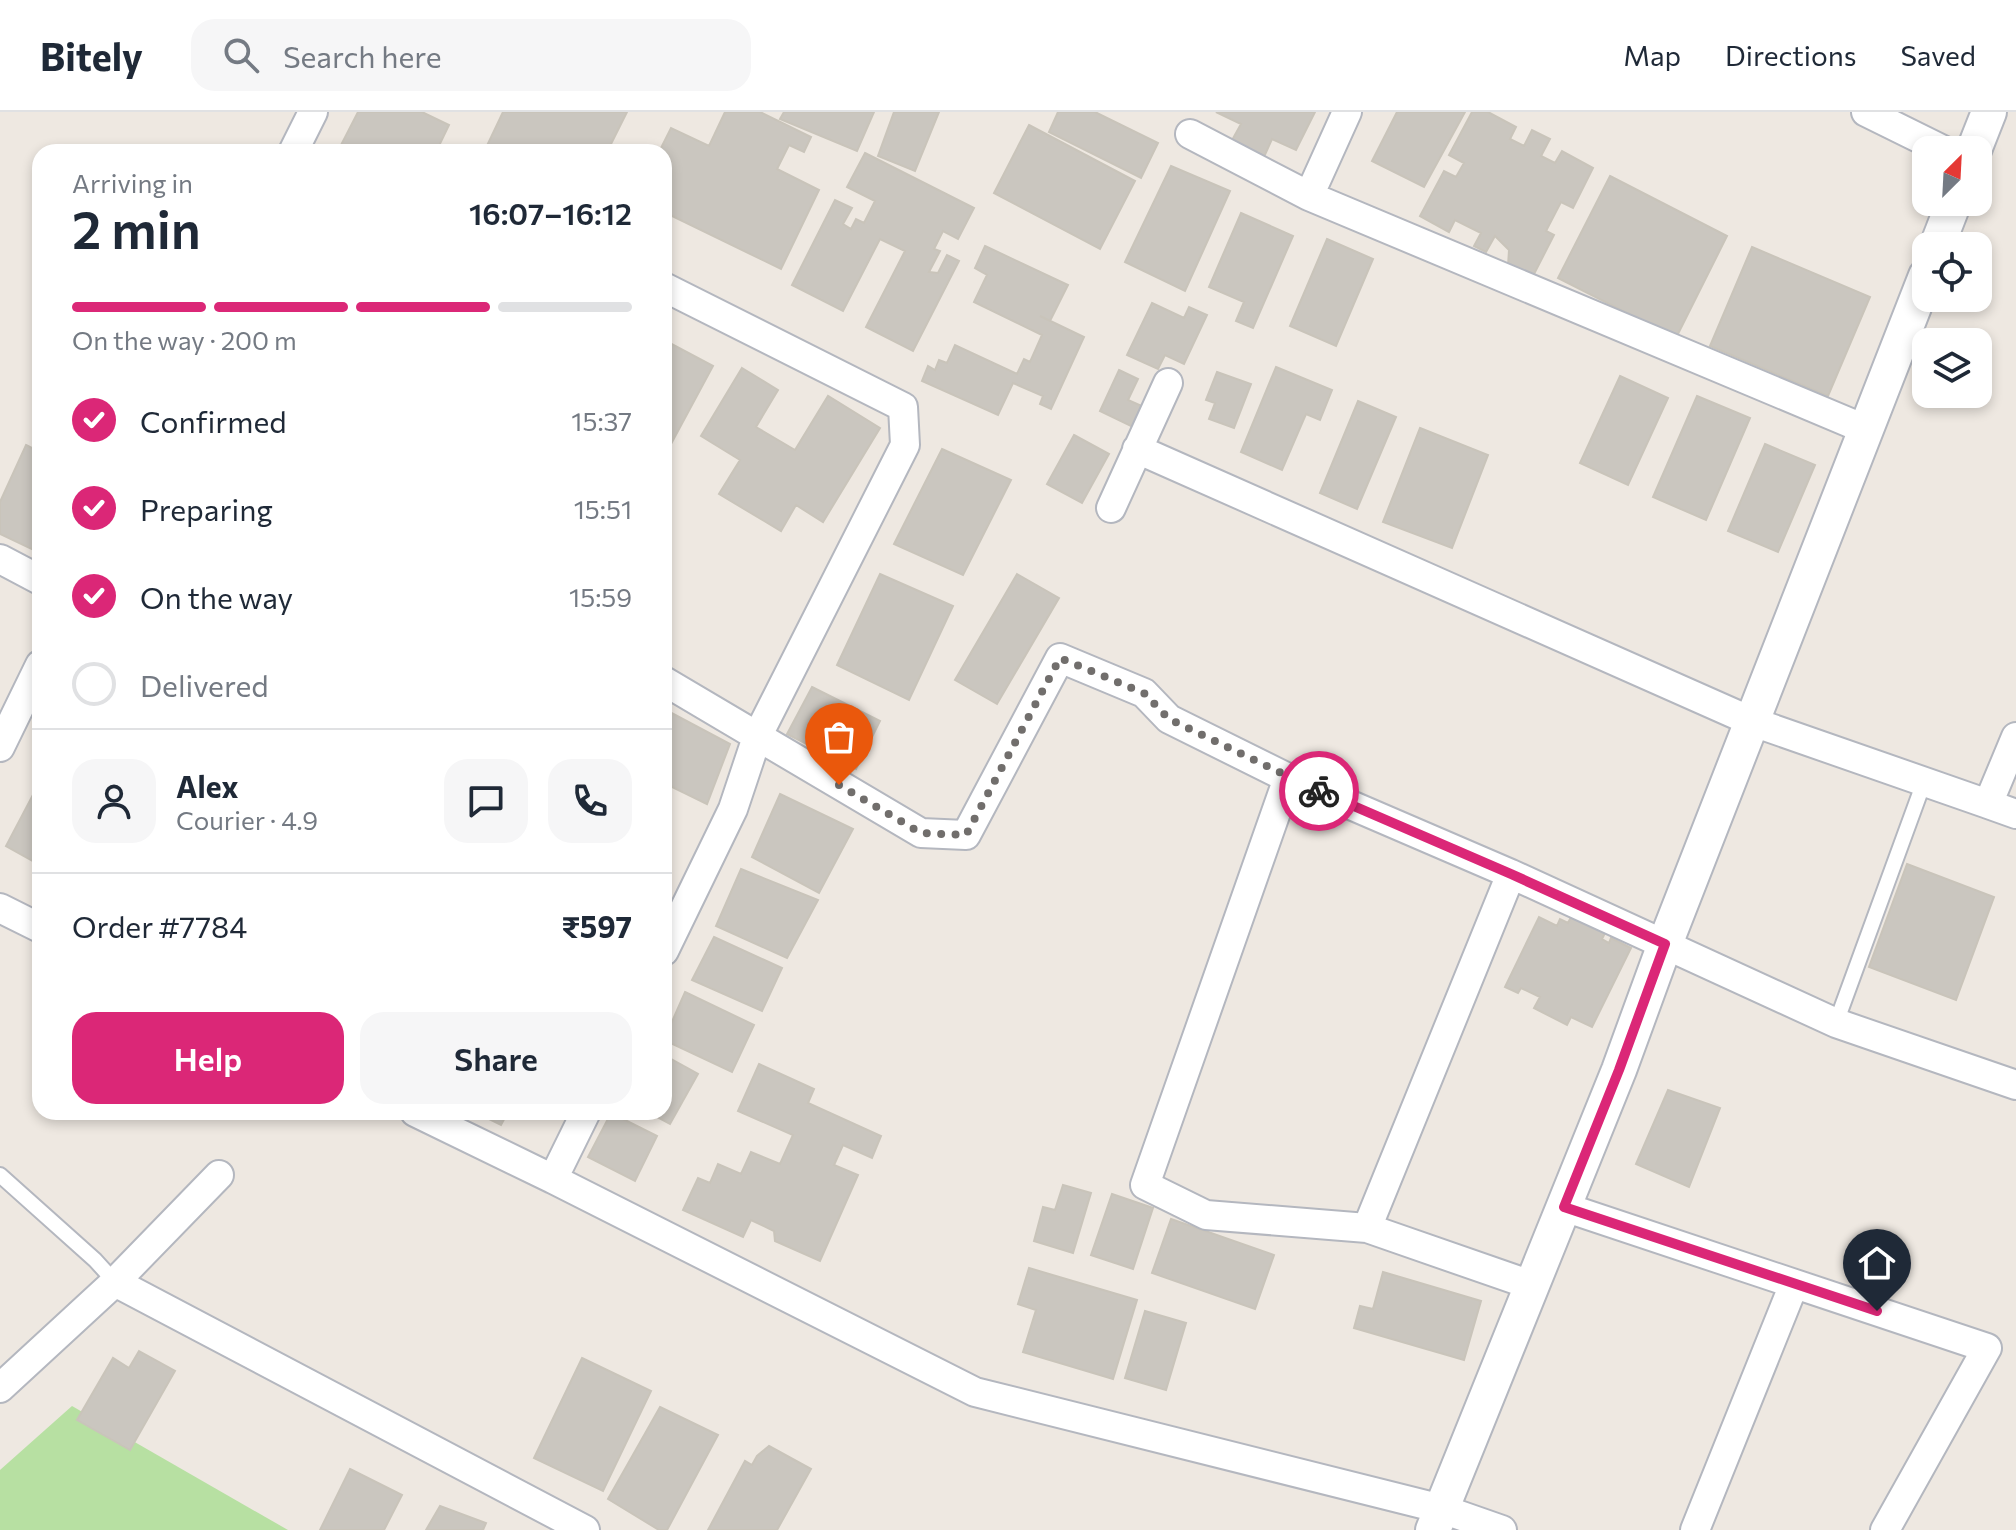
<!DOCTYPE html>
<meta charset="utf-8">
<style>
body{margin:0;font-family:Commissioner,sans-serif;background:#f6f6f7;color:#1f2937;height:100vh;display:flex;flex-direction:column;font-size:30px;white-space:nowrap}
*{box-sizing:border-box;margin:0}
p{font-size:26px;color:#747a83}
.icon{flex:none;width:44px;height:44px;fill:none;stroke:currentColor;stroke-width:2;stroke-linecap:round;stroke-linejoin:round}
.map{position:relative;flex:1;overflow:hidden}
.side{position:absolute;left:32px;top:32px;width:640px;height:976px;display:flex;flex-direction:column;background:#fff;border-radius:24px;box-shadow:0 4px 12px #0003}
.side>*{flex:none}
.needle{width:52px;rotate:24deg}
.controls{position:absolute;left:1912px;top:24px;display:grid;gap:16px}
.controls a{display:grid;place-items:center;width:80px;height:80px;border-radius:16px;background:#fff;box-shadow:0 4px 12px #0003;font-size:40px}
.pin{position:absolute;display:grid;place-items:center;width:68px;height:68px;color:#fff;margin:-82px -34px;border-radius:50% 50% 50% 0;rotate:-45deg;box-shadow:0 0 8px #0007}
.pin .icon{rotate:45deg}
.courier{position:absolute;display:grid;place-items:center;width:80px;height:80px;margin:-40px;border:6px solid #db2777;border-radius:50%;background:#fff;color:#222;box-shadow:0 2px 10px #0007}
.headline em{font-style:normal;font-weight:600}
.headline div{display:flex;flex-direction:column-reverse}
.headline{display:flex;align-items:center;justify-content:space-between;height:136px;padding:0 40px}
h1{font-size:52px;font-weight:600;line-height:60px}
.bar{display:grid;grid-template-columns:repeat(4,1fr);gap:12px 8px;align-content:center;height:96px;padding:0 40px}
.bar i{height:10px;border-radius:6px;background:#e0e1e3}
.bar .selected{background:#db2777}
.bar p{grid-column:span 4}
.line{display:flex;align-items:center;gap:20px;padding:0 40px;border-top:2px solid #e0e1e3}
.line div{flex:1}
.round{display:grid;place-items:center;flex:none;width:84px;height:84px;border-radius:24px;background:#f6f6f7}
ol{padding:0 40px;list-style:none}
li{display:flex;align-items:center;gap:24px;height:88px}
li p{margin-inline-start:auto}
li .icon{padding:8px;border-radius:50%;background:#db2777;color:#fff;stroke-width:4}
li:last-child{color:#747a83}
li i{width:44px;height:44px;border:4px solid #e0e1e3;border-radius:50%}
.primary-button{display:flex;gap:16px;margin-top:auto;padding:16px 40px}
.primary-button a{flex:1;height:92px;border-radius:24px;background:#db2777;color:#fff;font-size:32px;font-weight:600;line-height:92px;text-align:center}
.primary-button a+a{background:#f6f6f7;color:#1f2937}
header{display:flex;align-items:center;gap:48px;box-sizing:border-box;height:112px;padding:0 40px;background:#fff;border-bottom:2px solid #e0e1e3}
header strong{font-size:38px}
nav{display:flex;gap:44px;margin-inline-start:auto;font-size:28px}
.search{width:560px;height:72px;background:#f6f6f7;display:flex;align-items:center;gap:20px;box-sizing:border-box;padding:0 28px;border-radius:24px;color:#747a83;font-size:30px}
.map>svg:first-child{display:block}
.green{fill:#b7e0a2}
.building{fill:#cac6bf;stroke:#c9c4ba;stroke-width:2}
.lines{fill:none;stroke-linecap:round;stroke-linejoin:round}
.service-casing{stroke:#b4b7bf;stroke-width:18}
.minor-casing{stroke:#b4b7bf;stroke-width:32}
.tertiary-casing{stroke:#b4b7bf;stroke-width:38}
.service{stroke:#fff;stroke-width:14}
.minor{stroke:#fff;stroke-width:28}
.tertiary{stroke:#fff;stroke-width:34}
.done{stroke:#716e6c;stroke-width:8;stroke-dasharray:0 14.4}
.route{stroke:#db2777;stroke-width:10}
</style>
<header>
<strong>Bitely</strong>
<div class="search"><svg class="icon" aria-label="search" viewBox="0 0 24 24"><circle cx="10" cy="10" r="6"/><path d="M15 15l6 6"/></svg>Search here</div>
<nav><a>Map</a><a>Directions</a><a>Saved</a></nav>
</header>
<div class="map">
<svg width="2016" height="1418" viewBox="0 0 2016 1418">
<rect width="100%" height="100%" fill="#eee8e1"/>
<path class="green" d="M72,1294L288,1418H0V1358Z"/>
<path class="building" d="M358,0H422L449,13L436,40H350L340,35Z
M503,0H627L607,40H484Z
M725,0H760L811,25L804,40L789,33L777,57L819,78L781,157L664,100V40H659L671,16L709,34Z
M784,0H874L857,39L780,7Z
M894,0H939L915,59L878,44Z
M1058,0H1095L1158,31L1141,66L1049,20Z
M1216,0H1315L1296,38L1272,27L1264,45L1231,30L1241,12Z
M1397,0H1465L1424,75L1372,49Z
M1472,0H1488L1516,15L1510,27L1524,34L1532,18L1550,27L1541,44L1555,51L1562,39L1593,56L1573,96L1561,90L1546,119L1554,123L1532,166L1508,154L1509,138L1495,124L1486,140L1474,134L1481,121L1455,108L1449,120L1420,104L1444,59L1456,65L1464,51L1449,43Z
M1029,13L1135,69L1100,137L994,81Z
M865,41L974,96L958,127L943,119L934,137L940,139L929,160L938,161L947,143L959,149L913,239L866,215L905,139L880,127L843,199L792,173L835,88L852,96L843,112L851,117L856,107L864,111L875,89L847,75Z
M1171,54L1230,79L1185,179L1125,150Z
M1610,64L1727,124L1676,226L1558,166Z
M1241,101L1293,124L1253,216L1236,209L1244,190L1209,175Z
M1327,127L1373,147L1336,234L1290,214Z
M985,134L1068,173L1050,209L1040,204L1084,225L1051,297L1040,292L1043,284L1013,271L998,303L922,269L928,254L935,258L939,248L947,251L955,233L1017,262L1024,247L1030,250L1042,223L974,190L987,163L975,156Z
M1752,135L1870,185L1828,284L1710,234Z
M1152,191L1184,206L1189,195L1207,203L1184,252L1165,243L1158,257L1127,243Z
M664,228L713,254L664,345Z
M1276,255L1332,278L1320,308L1306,302L1282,358L1241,340Z
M742,256L778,278L756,315L795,338L828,284L880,316L823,410L796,393L781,419L719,382L740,348L701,324Z
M1119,258L1138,267L1128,288L1144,295L1135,316L1100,299Z
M1217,260L1251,272L1234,316L1209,307L1215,291L1206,288Z
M1620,264L1668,286L1628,373L1580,351Z
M1697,284L1750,306L1706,408L1653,385Z
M1358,289L1396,305L1357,397L1320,381Z
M1420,316L1488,343L1452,436L1383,410Z
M1074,323L1109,342L1082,391L1047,372Z
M1765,332L1815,353L1778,440L1728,419Z
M26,333L40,340V441L0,422V390Z
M942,337L1011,368L963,463L894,432Z
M880,462L953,494L909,588L837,553Z
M1017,462L1059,486L997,592L955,568Z
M812,575L880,609L856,657L787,622Z
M664,597L730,632L707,692L672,675L664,663Z
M36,677L40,679V753L6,734Z
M780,682L853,717L819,781L752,745Z
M1907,752L1994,785L1956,888L1869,855Z
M741,757L818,788L787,846L716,814Z
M1573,801L1607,817L1602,827L1609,831L1611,826L1631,836L1592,915L1571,905L1567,913L1534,896L1540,885L1521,876L1518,881L1505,875L1539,805L1557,814L1560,807L1568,811Z
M714,825L782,856L762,899L692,868Z
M685,880L754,913L732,960L664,928Z
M664,943L698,962L670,1012L648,1000H664Z
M759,952L814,977L808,991L881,1024L872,1046L843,1033L834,1053L858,1063L820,1149L775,1129L774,1119L751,1108L743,1125L683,1098L698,1066L710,1071L718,1052L741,1062L751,1040L780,1052L793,1023L738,999Z
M1668,978L1720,996L1689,1075L1636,1052Z
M475,1000H508L501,1013Z
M611,1001L657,1024L635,1069L588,1045Z
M1063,1073L1091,1081L1073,1141L1034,1129L1043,1095L1055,1098Z
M1112,1082L1153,1096L1133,1157L1091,1143Z
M1171,1107L1274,1143L1255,1197L1152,1161Z
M1029,1156L1137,1188L1113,1267L1023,1240L1036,1198L1018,1192Z
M1383,1160L1481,1189L1464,1248L1354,1216L1360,1194L1373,1197Z
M1145,1199L1186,1211L1166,1278L1125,1266Z
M139,1239L175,1259L130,1338L77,1308L113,1246L129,1256Z
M582,1246L651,1279L603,1379L534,1346Z
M660,1295L718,1323L667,1418H659L608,1387Z
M769,1334L811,1357L777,1418H708L745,1349L752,1353L757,1344Z
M350,1357L402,1383L384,1418H320Z
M440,1394L486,1411L483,1418H426Z"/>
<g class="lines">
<defs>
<path id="service" d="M1836,911L1924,670
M0,1063L95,1148L115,1170"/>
<path id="minor" d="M1347,0L1309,84L1867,318
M1866,0L1943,38
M1190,22L1309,84
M293,40L313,0
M664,175L903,295L905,333L757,625L733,697L664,839
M1137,337L1753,610L1988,692
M1111,396L1168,271
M0,447L40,468
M664,569L921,721L966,723L1060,546L1144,581L1169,607L1288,666L1511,762L1836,911L2016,973
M2016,625L1988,692L2016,702
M0,635L40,553
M1288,666L1145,1073L1206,1103L1367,1116L1531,1173
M0,796L40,816
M415,1000L553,1067
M586,1000L553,1067L975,1280L1442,1397L1502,1418
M1564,1095L1987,1236L1885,1418
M1367,1116L1511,762
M115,1170L219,1063
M0,1276L115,1170L585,1418
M1695,1418L1794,1172"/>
<path id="tertiary" d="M1974,38L1989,0
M1937,134L1954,90
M1433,1418L1619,958L1665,832L1926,164"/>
</defs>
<use href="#service" class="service-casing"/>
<use href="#minor" class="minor-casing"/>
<use href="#tertiary" class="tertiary-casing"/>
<use href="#service" class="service"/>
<use href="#minor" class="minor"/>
<use href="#tertiary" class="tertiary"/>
</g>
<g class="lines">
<path class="done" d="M839,673L921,721L966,723L1060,546L1144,581L1169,607L1319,679"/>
<path class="route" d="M1319,679L1511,762L1665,832L1619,958L1564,1095L1877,1199"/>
</g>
</svg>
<div class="controls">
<a><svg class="needle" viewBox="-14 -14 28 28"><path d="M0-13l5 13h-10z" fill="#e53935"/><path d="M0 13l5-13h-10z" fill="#747a83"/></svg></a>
<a><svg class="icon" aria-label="locate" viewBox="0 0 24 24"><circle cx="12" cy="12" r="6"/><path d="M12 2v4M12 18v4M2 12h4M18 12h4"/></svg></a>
<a><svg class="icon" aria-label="layers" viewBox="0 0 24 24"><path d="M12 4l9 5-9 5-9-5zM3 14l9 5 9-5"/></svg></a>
</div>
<div class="pin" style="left:839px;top:673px;background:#ea580c"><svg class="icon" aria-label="bag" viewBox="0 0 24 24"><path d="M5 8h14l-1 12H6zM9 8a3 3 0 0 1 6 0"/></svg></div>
<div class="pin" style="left:1877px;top:1199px;background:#1f2937"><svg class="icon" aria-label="home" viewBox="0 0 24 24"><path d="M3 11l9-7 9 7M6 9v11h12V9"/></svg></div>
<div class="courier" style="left:1319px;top:679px"><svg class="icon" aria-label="bike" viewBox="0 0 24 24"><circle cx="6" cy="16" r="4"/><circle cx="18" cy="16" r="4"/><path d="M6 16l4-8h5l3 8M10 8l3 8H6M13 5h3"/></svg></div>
<section class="side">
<div class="headline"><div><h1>2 min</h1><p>Arriving in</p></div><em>16:07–16:12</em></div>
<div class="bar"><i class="selected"></i><i class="selected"></i><i class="selected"></i><i></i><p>On the way · 200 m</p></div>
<ol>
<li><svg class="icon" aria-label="check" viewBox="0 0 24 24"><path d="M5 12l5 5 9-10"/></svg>Confirmed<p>15:37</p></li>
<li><svg class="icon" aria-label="check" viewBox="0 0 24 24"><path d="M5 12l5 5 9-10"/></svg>Preparing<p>15:51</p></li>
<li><svg class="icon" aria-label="check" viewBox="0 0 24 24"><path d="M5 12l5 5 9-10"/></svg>On the way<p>15:59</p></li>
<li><i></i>Delivered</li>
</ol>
<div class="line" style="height:144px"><a class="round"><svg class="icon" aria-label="person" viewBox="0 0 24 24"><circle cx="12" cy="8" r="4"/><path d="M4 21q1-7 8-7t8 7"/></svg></a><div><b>Alex</b><p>Courier · 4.9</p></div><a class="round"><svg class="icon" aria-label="chat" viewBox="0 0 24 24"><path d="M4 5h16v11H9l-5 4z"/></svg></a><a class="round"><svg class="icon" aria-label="phone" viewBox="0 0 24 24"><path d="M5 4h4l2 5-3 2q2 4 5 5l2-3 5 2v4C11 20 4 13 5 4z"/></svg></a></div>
<div class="line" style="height:104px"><div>Order #7784</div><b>₹597</b></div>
<div class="primary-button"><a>Help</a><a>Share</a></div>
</section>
</div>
